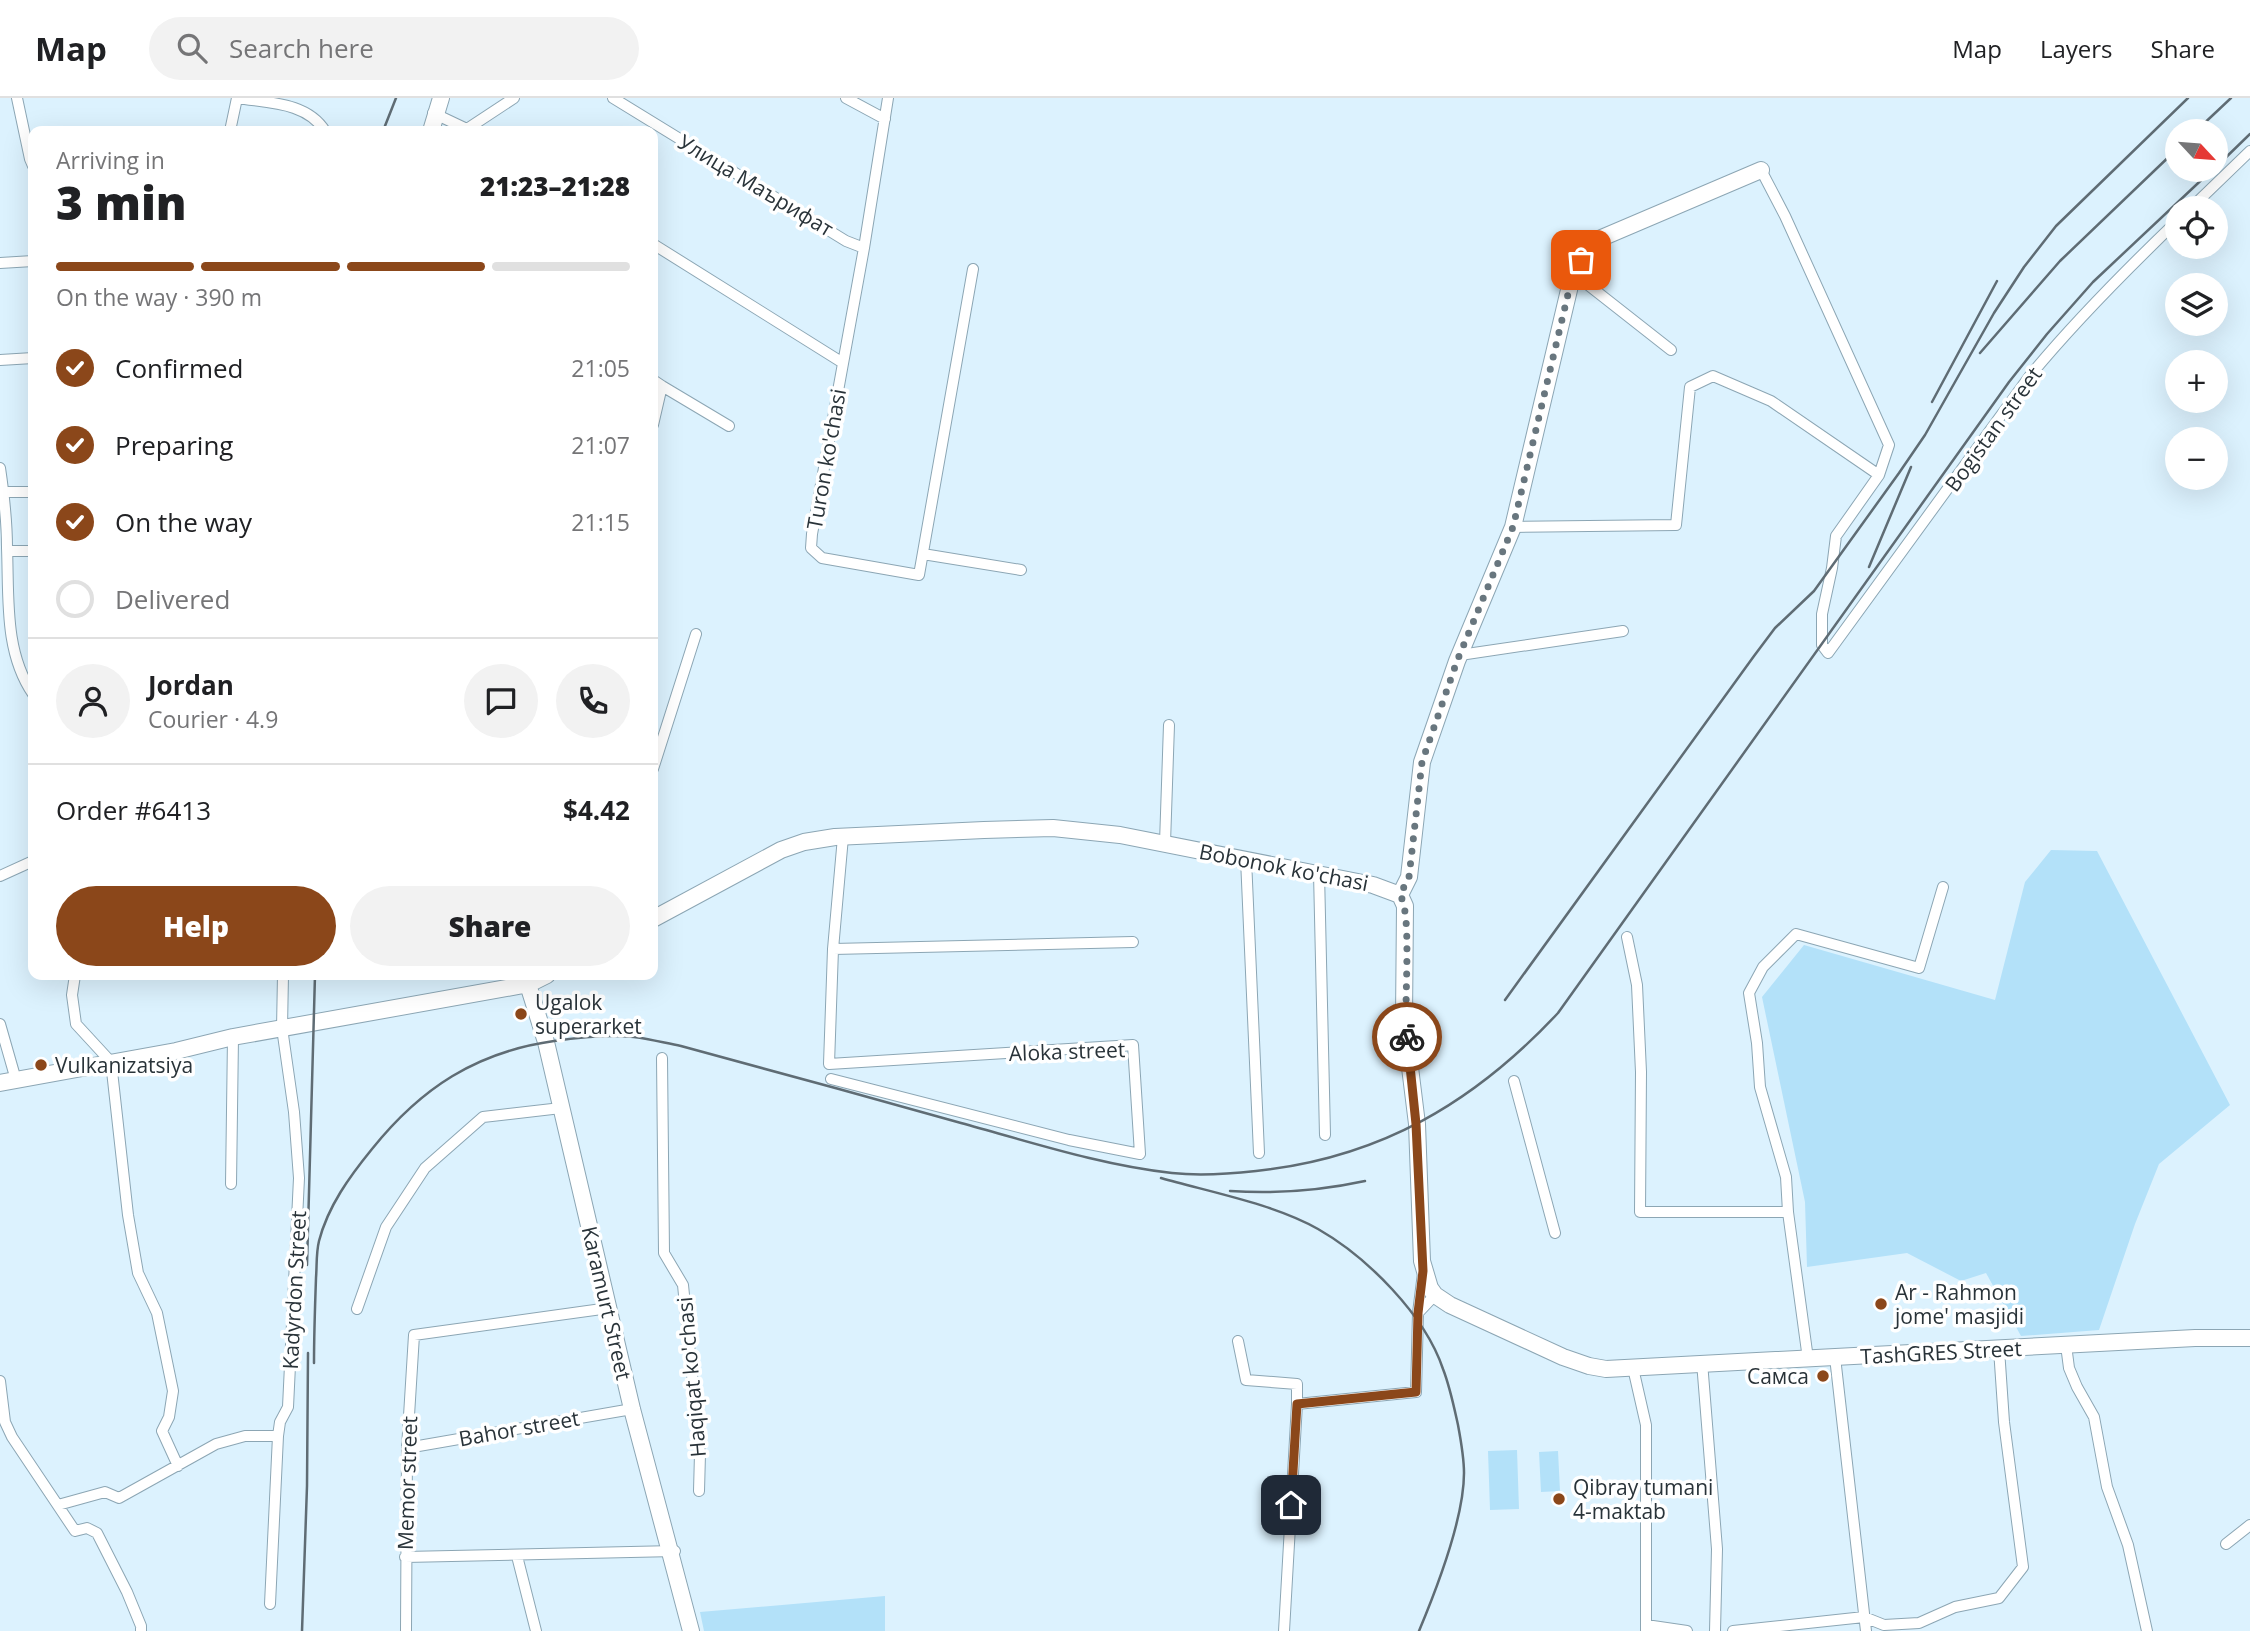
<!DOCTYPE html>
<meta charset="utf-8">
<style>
body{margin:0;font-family:"Open Sans",sans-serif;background:#f2f2f2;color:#202124;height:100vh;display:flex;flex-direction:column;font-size:26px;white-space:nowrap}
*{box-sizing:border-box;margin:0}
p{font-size:23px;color:#757577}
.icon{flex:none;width:38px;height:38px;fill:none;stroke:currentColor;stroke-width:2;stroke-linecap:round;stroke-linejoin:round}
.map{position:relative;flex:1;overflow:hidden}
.side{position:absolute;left:28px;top:28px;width:630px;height:854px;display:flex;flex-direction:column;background:#fff;border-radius:14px;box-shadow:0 7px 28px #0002}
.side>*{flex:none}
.needle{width:46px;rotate:116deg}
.buttons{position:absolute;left:2165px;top:21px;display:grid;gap:14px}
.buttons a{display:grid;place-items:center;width:63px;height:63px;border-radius:50%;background:#fff;box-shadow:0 7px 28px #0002;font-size:35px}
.pin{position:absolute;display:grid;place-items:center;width:60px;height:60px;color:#fff;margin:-30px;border-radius:14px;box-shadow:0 4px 10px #0006}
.courier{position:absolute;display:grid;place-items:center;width:70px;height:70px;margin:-35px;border:5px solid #8b471a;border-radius:50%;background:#fff;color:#222;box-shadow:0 2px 9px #0007}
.head em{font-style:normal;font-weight:800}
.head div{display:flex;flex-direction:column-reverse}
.head{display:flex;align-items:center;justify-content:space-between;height:119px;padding:0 28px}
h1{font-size:46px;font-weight:800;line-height:52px}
.bar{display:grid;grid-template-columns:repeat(4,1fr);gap:10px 7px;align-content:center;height:84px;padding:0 28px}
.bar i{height:9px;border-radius:5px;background:#e0e0e0}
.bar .selected{background:#8b471a}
.bar p{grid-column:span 4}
.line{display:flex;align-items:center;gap:18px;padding:0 28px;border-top:2px solid #e0e0e0}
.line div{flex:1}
.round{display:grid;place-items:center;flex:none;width:74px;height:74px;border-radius:37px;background:#f2f2f2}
ol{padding:0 28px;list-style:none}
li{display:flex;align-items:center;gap:21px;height:77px}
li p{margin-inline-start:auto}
li .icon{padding:7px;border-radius:50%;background:#8b471a;color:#fff;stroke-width:4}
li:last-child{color:#757577}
li i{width:38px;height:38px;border:4px solid #e0e0e0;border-radius:50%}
.primary-button{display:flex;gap:14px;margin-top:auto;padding:14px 28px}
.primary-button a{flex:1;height:80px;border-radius:42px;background:#8b471a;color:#fff;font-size:28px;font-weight:800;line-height:80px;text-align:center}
.primary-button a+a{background:#f2f2f2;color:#202124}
header{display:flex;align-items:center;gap:42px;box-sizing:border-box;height:98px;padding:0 35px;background:#fff;border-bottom:2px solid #e0e0e0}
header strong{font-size:33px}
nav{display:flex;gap:38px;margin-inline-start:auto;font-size:24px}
.search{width:490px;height:63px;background:#f2f2f2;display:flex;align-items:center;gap:18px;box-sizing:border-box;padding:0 24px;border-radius:38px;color:#757577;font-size:26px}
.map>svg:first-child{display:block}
.green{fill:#b3e1f9}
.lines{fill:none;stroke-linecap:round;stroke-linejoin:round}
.street-casing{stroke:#8ca6b4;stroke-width:12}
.secondary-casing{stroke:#8ca6b4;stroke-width:18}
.street{stroke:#fff;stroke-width:10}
.secondary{stroke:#fff;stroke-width:16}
.rail{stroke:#5f6c74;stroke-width:2.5}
.done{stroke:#68767e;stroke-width:7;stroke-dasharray:0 12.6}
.route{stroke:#8b471a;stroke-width:9}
.poi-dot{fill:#8b471a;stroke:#fff;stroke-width:2.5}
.labels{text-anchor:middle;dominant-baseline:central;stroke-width:7;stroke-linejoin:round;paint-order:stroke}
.street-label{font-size:21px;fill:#293339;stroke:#fff}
.poi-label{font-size:21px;fill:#293339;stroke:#fff;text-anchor:start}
</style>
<header>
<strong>Map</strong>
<div class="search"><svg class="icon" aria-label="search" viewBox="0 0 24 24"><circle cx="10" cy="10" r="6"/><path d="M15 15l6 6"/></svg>Search here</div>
<nav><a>Map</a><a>Layers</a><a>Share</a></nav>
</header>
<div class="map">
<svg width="2250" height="1533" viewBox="0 0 2250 1533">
<rect width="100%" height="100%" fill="#dcf2fe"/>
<path class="green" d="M2051,752L2097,753L2230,1007L2159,1066L2135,1126L2099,1232L2021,1238L1986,1175L1961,1183L1907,1155L1807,1169L1805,1104L1762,899L1804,847L1995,902L2025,784Z
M1517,1352L1519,1411L1490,1412L1488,1353Z
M1558,1353L1560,1393L1541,1394L1539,1354Z
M885,1498V1533H704L700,1514Z"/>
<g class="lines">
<defs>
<path id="street" d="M17,0L30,61L33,68
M238,0C268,5 307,4 325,33
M613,0L846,143L864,150
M846,0L885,21
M888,0L864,150L812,436L811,450L822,460L919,477L973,171
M433,15L471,33
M467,31L514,0
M230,33L237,0
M1761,72L1785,118L1889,347L1879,377L1836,438L1832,470L1822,516V547L1828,555L2029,279C2075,223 2125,173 2177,123
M2191,110L2250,53
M653,146L843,265
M0,165L33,163
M1573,175L1671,252
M0,262L33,260
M653,282L662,288L653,327
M662,288L729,328
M0,370C4,397 7,423 7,450C9,499 4,554 33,596
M0,398L4,394H33
M1513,429L1676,427L1690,289L1713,278L1771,303L1879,377
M8,453H33
M923,456L1021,472
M1460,557L1623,533
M653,671L696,536
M1165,745L1169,627
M1246,761L1259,1055
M1319,775L1325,1037
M0,778L33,763
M1627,839L1637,887L1641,974L1640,1114H1788
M833,851L1133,844
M75,877L72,897L76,926L111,964L128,1117L138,1175L157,1215L173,1293L169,1319L162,1333L178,1368
M0,926L16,982
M662,960L664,1155L683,1187L700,1356L699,1393
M831,981L1069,1042L1140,1056L1133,947L829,966L833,851L843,739
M1514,983L1555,1135
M231,1086L233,939
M357,1211L386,1129L425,1070L483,1019L561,1010
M1418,1215L1423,1175
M1238,1243L1246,1282L1297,1286V1306
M2066,1247L2069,1270L2077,1289L2094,1319L2107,1389L2128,1447L2147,1533
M1835,1259L1866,1533
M1808,1261L1788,1114L1786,1079L1760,989L1757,945L1749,895L1763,869L1796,836L1919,870L1943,789
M1702,1264L1717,1451L1715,1533
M1633,1270L1646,1327V1533
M0,1283L5,1324L12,1339L75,1433L87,1430L97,1435L127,1494L141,1528V1533
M407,1350L632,1311
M58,1407L105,1394L119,1400L216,1346L245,1338H278
M2226,1446L2250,1427
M517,1458L536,1533
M405,1459L675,1453
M270,1506L278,1338L280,1324L288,1309L299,1080L294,1014L282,930L283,877
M1646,1527L1687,1533
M406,1533L407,1350L414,1237L609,1210
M1284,1533L1297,1306L1416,1294L1418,1215L1435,1197
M1733,1533L1864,1519L1884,1527L1919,1525L1955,1509L1999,1500L2023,1469L2004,1324L1999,1251"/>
<path id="secondary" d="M431,33L441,0
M1400,797L1409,779L1422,664L1457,563L1513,429L1573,175L1590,149L1599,141L1761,72
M653,821L781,752L804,744L835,739L984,732L1053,730L1120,737L1373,787L1400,797L1405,808L1404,921L1417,1026L1422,1163L1430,1190L1435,1197L1450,1207L1563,1259L1589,1268L1606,1271L2195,1240H2250
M525,877L546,944L632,1311L691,1533
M0,985L176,953L233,939L529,886L547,877"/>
</defs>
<use href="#street" class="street-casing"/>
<use href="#secondary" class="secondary-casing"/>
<use href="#street" class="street"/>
<use href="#secondary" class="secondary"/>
<path class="rail" d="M383,33L396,0
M2196,33L2231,0
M2216,69L2250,36
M1980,255L2060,163L2177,51
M1932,304L1997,183
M1869,469L1911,369
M1505,902L1754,558L1775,530L1814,493L1899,375L1925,337L1994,215L2024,169L2056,128L2188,0
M1161,1080C1210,1094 1274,1106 1318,1131C1367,1159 1425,1217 1443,1271C1450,1289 1454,1309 1458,1327C1461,1343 1464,1359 1464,1375C1464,1421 1437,1490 1419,1533
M1230,1093C1276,1096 1319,1093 1365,1083
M307,1167L315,877
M314,1265C314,1236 315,1208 316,1180C317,1167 316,1155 319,1143C328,1108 350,1078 372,1051C421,990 476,954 554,943C581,939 607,936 634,939C650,941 665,945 681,948C774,973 868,999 961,1025C1031,1044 1100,1067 1172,1075C1200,1078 1229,1076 1256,1073C1380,1060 1474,1005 1558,915L2009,284L2047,236L2093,184L2212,72
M302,1533L307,1388L308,1255"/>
</g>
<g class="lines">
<path class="done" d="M1407,939C1403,908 1413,817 1400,797L1409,779L1422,664L1457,563L1513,429L1573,175L1581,162"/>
<path class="route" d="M1291,1407L1297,1306L1416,1294L1418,1215L1423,1173L1416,1026L1407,939"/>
</g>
<g class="poi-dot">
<circle cx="521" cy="916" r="7"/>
<circle cx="41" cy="967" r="7"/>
<circle cx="1881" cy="1206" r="7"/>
<circle cx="1823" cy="1278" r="7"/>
<circle cx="1559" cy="1401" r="7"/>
</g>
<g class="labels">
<g class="street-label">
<text transform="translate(756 87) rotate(31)">Улица Маърифат</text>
<text transform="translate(1993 331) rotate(-54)">Bogistan street</text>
<text transform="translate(826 361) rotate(-80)">Turon ko'chasi</text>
<text transform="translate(1284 769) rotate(11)">Bobonok ko'chasi</text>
<text transform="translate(1067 953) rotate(-2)">Aloka street</text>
<text transform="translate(294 1192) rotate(-87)">Kadyrdon Street</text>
<text transform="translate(607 1205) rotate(77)">Karamurt Street</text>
<text transform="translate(1941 1254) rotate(-3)">TashGRES Street</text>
<text transform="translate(691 1279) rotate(-95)">Haqiqat ko'chasi</text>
<text transform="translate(519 1330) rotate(-10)">Bahor street</text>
<text transform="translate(407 1385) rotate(-88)">Memor street</text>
</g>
<g class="poi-label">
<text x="535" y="904">Ugalok<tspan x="535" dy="24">superarket</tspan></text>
<text x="55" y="967">Vulkanizatsiya</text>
<text x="1895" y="1194">Ar - Rahmon<tspan x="1895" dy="24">jome' masjidi</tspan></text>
<text x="1809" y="1278" text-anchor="end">Самса</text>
<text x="1573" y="1389">Qibray tumani<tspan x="1573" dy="24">4-maktab</tspan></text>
</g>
</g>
</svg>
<div class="buttons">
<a><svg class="needle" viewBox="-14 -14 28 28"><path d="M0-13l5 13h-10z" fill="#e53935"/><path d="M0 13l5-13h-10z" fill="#757577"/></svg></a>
<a><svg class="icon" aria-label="locate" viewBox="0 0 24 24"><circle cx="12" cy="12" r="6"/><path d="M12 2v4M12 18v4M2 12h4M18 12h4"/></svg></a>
<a><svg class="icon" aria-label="layers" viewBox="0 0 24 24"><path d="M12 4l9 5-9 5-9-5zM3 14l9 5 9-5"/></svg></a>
<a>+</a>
<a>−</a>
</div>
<div class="pin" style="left:1581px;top:162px;background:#ea580c"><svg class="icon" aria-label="bag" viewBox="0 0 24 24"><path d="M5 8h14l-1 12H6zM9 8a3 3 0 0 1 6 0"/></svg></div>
<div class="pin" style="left:1291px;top:1407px;background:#1f2937"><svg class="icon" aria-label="home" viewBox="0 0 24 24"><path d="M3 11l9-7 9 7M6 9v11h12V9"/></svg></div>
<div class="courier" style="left:1407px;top:939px"><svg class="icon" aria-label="bike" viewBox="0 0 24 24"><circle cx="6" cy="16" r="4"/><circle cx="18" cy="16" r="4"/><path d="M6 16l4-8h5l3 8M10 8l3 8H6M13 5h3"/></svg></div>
<section class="side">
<div class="head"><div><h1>3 min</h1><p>Arriving in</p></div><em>21:23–21:28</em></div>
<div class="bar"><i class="selected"></i><i class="selected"></i><i class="selected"></i><i></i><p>On the way · 390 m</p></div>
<ol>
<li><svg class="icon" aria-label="check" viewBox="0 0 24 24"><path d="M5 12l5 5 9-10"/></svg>Confirmed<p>21:05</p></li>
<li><svg class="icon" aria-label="check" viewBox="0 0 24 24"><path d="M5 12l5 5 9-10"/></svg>Preparing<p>21:07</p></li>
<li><svg class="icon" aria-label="check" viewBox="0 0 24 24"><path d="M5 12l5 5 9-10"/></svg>On the way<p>21:15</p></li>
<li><i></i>Delivered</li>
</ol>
<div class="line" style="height:126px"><a class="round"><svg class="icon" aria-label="person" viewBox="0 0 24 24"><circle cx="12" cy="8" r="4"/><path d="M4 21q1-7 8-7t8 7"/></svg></a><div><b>Jordan</b><p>Courier · 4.9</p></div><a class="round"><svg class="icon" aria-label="chat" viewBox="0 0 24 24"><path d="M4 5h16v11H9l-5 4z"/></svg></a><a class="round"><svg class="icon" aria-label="phone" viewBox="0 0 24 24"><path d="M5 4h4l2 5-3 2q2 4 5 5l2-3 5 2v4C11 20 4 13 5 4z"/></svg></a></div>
<div class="line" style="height:91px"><div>Order #6413</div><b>$4.42</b></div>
<div class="primary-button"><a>Help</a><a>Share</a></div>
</section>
</div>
